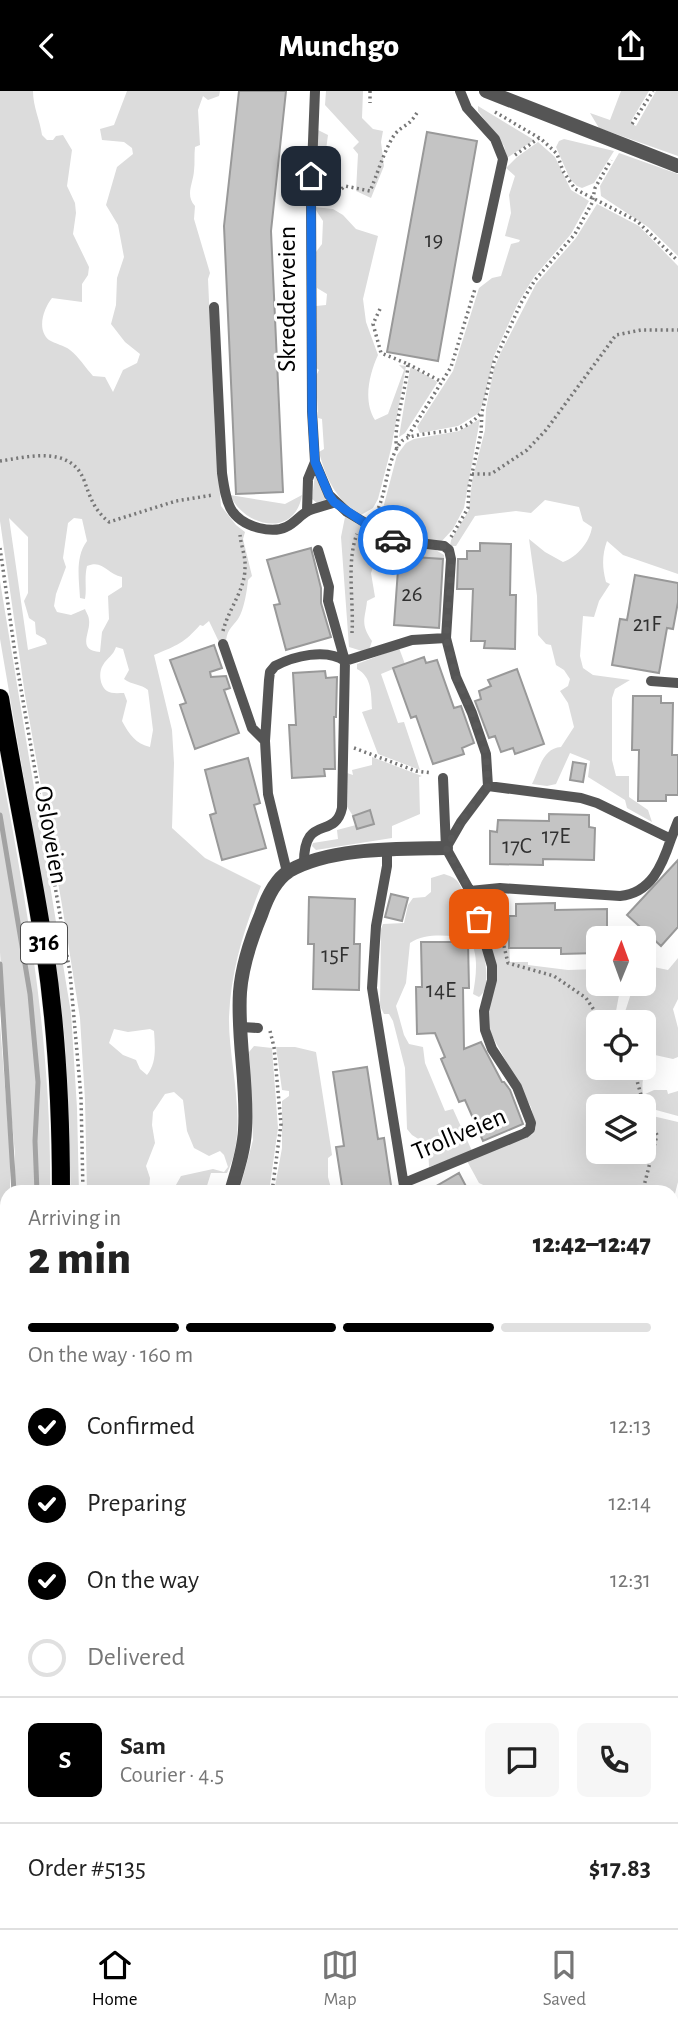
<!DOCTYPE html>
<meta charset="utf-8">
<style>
body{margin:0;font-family:"Alegreya Sans",sans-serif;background:#f6f6f6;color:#222;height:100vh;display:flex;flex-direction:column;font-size:26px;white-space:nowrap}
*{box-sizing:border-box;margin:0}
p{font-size:23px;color:#767676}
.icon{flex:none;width:38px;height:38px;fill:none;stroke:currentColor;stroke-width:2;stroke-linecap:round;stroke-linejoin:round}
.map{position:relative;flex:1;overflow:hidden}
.details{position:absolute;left:0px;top:1094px;width:679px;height:744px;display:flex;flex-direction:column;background:#fff;border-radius:21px 21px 0 0;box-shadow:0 7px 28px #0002}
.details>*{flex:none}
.needle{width:46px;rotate:1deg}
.fabs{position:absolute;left:586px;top:835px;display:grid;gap:14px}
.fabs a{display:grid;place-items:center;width:70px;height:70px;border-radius:10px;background:#fff;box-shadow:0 7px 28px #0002;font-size:35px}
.pin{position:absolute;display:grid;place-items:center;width:60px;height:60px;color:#fff;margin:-30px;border-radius:14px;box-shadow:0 4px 10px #0006}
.courier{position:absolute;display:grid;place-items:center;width:70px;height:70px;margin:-35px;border:5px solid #1a73e8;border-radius:50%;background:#fff;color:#222;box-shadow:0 2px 9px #0007}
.summary em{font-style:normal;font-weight:800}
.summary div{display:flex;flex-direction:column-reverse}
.summary{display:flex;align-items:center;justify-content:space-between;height:119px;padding:0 28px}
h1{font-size:46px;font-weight:800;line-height:52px}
.bar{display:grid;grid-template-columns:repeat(4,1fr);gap:10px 7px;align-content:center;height:84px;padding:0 28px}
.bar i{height:9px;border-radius:5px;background:#e0e0e0}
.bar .current{background:#000}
.bar p{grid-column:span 4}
.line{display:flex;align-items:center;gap:18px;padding:0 28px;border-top:2px solid #e0e0e0}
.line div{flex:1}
.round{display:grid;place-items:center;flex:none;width:74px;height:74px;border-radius:10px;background:#f6f6f6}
ol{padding:0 28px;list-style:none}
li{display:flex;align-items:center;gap:21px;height:77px}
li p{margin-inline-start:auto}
li .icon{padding:7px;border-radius:50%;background:#000;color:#fff;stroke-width:4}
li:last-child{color:#767676}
li i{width:38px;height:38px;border:4px solid #e0e0e0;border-radius:50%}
header{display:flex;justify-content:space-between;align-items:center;height:91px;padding:0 28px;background:#000;color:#fff;font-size:32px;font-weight:800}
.menu{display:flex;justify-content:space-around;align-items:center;height:98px;border-top:2px solid #e0e0e0;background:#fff;font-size:19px;color:#767676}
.menu a{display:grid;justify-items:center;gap:4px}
.menu .current{color:#000}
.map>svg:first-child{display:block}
.green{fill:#dcdcdc;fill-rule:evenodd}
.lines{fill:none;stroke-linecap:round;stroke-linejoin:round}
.stream{stroke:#a3a3a3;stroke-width:5}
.building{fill:#c4c4c4;stroke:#999;stroke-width:2}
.primary-casing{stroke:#dbdbdb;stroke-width:19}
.path{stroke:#777;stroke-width:3.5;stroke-dasharray:2 3.5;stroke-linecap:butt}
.service{stroke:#555;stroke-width:10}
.minor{stroke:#555;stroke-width:14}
.tertiary{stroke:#555;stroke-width:14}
.primary{stroke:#000;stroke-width:18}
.done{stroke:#595959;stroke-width:7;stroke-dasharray:0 12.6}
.route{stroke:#1a73e8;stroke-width:9}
.labels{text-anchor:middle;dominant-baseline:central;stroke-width:6;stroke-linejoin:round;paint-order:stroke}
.number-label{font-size:23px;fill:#313131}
.shield{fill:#fff;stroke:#4c4c4c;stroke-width:2}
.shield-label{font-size:24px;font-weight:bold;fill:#000}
.street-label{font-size:26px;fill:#000;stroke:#fff}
</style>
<header><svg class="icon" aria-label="back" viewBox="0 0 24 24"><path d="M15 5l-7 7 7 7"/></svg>Munchgo<svg class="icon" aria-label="share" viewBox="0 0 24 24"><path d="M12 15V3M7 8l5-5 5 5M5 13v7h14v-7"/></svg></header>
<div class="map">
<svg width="678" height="1837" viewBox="0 0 678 1837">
<rect width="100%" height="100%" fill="#fff"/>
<path class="green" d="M0,0H33C33,16 40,29 42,44L47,49H53L56,45L63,44L72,59L67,95L75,112L76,122L73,143L89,176L88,184L82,193V211L52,207C44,217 36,238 49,249C55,253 64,254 70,259C79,266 85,276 93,285L105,286L113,301L123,279L137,272L140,263L125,251L111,233L116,214L117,187L124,166L118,134L106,114L117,76L133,63L132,57L124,51L102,49L100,38L114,34L127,0H220L219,5L208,9L203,5L198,19L200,54L195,56C194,64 195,72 194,80C193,93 185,104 195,115L194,128L210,182L208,188L215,344L221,415L236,434L245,441L243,448L252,485L248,489C247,500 244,519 238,528C231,537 226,540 226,553L219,551L209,530L203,535L200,534C184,552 178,554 154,564L172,639L174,672L172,737L205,767L261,795C244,838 231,879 229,926C228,974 250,1037 227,1082H211L205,1101H172L181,1085L213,1078L224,1081L228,1076L224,1064L220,1060L209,1065L194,1057L187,1040L183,1009L174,1001L165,1003L153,1021L152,1034L155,1052L146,1075L150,1087L149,1101H130L128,1097C119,1104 106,1100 97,1098V1101H87L85,1009L80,927L62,814L25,604L0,430ZM9,427L28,446V502L24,510L29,527L35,531L36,543L45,548L47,553L28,559ZM74,427L82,428L87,450C75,466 79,488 80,507L85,508C87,497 84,488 87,475C103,468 107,483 122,486V496L108,505L109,528L102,541L100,561C76,559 91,542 89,529C89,525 86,521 85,518L71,524L57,521L54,515L56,503L66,476L63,467L68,432ZM116,556L123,558L129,579L124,588C132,594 141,593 148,599L153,639L150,656C136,653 129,643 122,630L127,610L124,602C119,602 111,603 107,600C100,596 98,581 103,574C107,567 113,565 116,556ZM114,938L128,941L150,938L154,940C155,955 157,972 147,984L140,978L136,969L123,964L109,952Z
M326,0H363L362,27L373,38L383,40L381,51L384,75L371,107L356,100L358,63L353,57L359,51L325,14Z
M621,0H649L630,32L636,35L656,0H678V65L599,37L590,22L610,29Z
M478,15L534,49L507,67L504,55L478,20Z
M318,39L328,44L322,88L326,97L316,99L315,94Z
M564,48L614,60L594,92L582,97L577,95L570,88L556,56L559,50Z
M538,51L555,66L571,99L589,110L571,143L534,186L518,212L494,265L484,309L479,322L458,335L420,342L417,336L453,280L479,197L492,187L501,185L511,153L519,151L520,149L505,145L511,122L509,104L515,85L506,77L517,66Z
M619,62L678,83V165L648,136L601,105L600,95Z
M597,113L639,135L678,175V483L623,464L607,450C602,464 602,476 606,491L610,493L599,510L594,526L583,525L580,565L583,577L593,584L630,589L615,598L612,607V669L616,685H629V706L648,719L652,731L627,717L625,709L588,686L590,670L570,662L556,693L547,695L532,693C539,680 542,657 561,656L574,636L568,612L560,600L568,595L570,588L564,579L556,574L551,554L546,553L538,544L537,505L529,448L545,461L563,471C577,466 590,451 592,436L583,430L579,416L545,409L531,422L516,420L475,425L456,455H450L451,449L469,419L472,390L485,339L486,318L494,277L501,261L536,193L576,147Z
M314,116L333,118L343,124L356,138L378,145L363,208L366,231L378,264C369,284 363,310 375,329L388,323L404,279L399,274L406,275L391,358L378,408L373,417L361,424C336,409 326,388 319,361L324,358L322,328L318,327L316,285L319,279L315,276L316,215L326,214L327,203L317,197L316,161L322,153L323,130Z
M412,276L436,290L437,292L405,342L399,346L410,278Z
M480,328L464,417L453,438L441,451L398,446L383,438L380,429L397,364L406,352L414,348L459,340Z
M315,383L327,411L318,413L312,408Z
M230,404L285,413L302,404C295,447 245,437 230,404Z
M345,426L392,453L434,458L444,464V468L411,465V462L399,465V461H392V464H377L371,482L375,506L367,510C365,529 360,532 372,550L369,559L362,560L349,556L341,446Z
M0,490L71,922L77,1017L79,1101H71L65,950L55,869L0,548Z
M399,557L405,573L381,583L398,632L404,631L420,679L378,663L362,621L372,618C371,602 372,586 357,578V573Z
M372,666L422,685L419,686L420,723L392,735V747L316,759L312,755L313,752L338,748L337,739L356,734L358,738L374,733L370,720L353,725L346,714L347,682L353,684L352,679L372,674Z
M0,671C27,813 52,955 50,1101H15V1063L8,989L0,861Z
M444,783C450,785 454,786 458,791C471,810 500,892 479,906L473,903C476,886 480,859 467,846C448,845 426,841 410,852L406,892L396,915L404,944L409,953L423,956L425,972L445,1020L453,1018L472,1060L429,1076L428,1054L412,1044L407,1038L405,977L393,930L389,923H384L380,915L381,838L383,833L404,832L408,814L413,807L425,806L431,801V787Z
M487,834L499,849H509L510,871H528V874L568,879L598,878V892L621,893L614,931H598V976H644V931H619L626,918L634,893L644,892V874L668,879L678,867V908L673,918L678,937V966L673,968L655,964C644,974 641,991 643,1004L654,999H667L668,1003L678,1000V1025L645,1016L643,1013L642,1015H598V1060H644V1023L678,1031V1091L672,1114V1101H498L479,1092L467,1070L533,1043L536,1036L531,1016L490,941L485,835Z
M0,932L10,1061V1101H7V1507L0,1567Z
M254,955L272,957L278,1037L269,1101H239L253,1049L249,961Z
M276,956H295L316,961L331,1057L332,1064L328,1067V1086L332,1101H274L282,1057V1010L289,1005V1000L282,999Z
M678,1163V1309H672V1237C678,1224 673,1212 672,1198C671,1188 672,1178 672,1168Z
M678,1532V1702L672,1708V1541Z
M508,1831H547L552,1837H512Z"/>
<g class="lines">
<path class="stream" d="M0,724L30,903L38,991L35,1050L37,1101
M0,873L14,1101"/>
</g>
<path class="building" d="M239,0H286L271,140L283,401L236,403L224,135Z
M427,41L477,50L438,270L387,261Z
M480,452L511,453L510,504H516L515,558L484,557L485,550H471L473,498H457L458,468H467V460H480Z
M311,457L321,497V512L331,546L286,559L274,514L280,513L267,469Z
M399,465L443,468L439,537L394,534Z
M635,484L678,492V511L673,538L667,537L659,582L612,574L620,528L627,529Z
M214,554L222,577L210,581L211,586L226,585L230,597L224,599L239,642L195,658L180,614L186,612L170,569Z
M424,566L426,572L437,569L454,617L461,615L474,652L462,657L464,663L433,673L416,625L411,627L393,577Z
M517,578L544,653L515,663L513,657L501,661L495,645L489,647L475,610L481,608L479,600L491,595L488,589Z
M325,580L326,587L337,586L336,626H334L335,678H324L325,685L292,687L289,634H296L293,582Z
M633,605H661V612H673L672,664H678V704H666V710H638L639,659H632Z
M248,667L260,712L254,714L266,757L222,769L210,724L216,722L205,679Z
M573,671L586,673L583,691L570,689Z
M370,719L374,733L357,738L353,725Z
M549,723L589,724V736L595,737L594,769L543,768V774L490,773V740L497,741L498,729L549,730Z
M678,769V836L661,855L627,824Z
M391,803L408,807L402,830L385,826Z
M309,806L355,808L354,853H360L359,899L313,898L314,853H308Z
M555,812V819L607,818V847H598V862L561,863V857H509V825H516V813Z
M421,851H468L469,897H463L464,958L481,951L502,991H504L510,999L523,1033L483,1050L465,1009L459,1011L441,968L445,966L435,942L417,943L416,896H422Z
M367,976L378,1048L384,1047L392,1101H343L336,1056L344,1055L333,981Z
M459,1082L469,1101H426Z"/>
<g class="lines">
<defs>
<path id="primary" d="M0,607C14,692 32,775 45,860C57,940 61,1020 61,1101
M7,1692V1736
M10,1837V1830"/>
</defs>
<use href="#primary" class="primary-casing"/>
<path class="path" d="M370,0V12
M495,21L541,48L552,58L557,63L563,80L575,98L637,130L678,170
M632,33L653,0
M515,64L539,47
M323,109L333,105L345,95L370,100C378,82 384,59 395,43C404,33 409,36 418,20
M380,218L373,233L381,262L408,273C407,297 392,336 397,358
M408,273L442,291
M408,345L451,276L475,198
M0,370C28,366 70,354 84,389C90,406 94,419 109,431L176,410L213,404
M472,383H491L527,359L546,339L616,244L641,239H678
M376,422C388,400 385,370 402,350C409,342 447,342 460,337C469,334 476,328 482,321
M451,446L468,417L469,396L481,342L482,321L494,271L521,212L535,189L575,143L592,112L595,97L611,69
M0,457L16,569L70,882L81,1006L83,1101
M223,540C228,519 245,499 245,477C246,466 241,455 240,444
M352,542C354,510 346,471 357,443
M354,657L416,680L432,682
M497,840L503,851L508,872L554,885L586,907L602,931
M270,940L274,956L281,1033L272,1101
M631,976L636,986L644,1015
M639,1101L644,1095L657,1044L644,1017"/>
<path class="service" d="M315,0L311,101L312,320L315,371L329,404L347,421L394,449L444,455L449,459L451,468L446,547L456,586L472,622L486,663L488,695L461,731L446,757
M460,0L467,17L495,48L503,68L477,187
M214,216L222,382C226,410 228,429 259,437C267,439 278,440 286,436C295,432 300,424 308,420C317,416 326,415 335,411
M307,420L308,388L315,371
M223,553L252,637L265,650L268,703L287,781
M651,590L678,592
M265,650L269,589L270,581L275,575C294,565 326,557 345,570L412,549L446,547
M671,748L678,730
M387,758V775L376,835L372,897L405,1101
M304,774C303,721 335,750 342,717L345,570L328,510L329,496L318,459
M470,800L500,797L620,805C651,802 662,775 671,748L597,712L581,707L488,695
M241,936L258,937
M404,1092L525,1042L530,1038L531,1032L517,996L492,958L485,939L484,920L492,889V875L470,800L446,757L443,687
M672,1153L678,1148
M672,1314L678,1313
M672,1420L678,1424
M672,1518L678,1509
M101,1830V1837
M432,1830L434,1837
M10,1833L40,1830"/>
<path class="minor" d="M231,1101C237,1080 244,1060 245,1039C248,993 237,947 240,901C242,875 251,848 261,824C266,809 275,789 289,780C331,756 399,758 446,757
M672,1733L678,1727"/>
<path class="tertiary" d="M486,0L678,75
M566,1830L570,1837"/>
<use href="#primary" class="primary"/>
</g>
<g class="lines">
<path class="done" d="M393,449L444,455L449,459L452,468L446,547L456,586L472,622L486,663L488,695L461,730L446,757L470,800L479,828"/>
<path class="route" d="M311,85L312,320L315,371L329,404L334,411L369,435L393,449"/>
</g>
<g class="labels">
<g class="number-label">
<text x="434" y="149">19</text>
<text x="412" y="503">26</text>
<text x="647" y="533">21F</text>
<text x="556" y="745">17E</text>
<text x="517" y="755">17C</text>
<text x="335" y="864">15F</text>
<text x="441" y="899">14E</text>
</g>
<rect class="shield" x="21" y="831.5" width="46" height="41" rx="5"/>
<g class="shield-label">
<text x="44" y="852">316</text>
</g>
<g class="street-label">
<text transform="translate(287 208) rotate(-90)">Skredderveien</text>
<text transform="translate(51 744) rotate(80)">Osloveien</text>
<text transform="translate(459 1043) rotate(-23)">Trollveien</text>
</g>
</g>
</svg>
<div class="fabs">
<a><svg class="needle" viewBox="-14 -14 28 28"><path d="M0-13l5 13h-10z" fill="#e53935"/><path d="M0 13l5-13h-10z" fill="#767676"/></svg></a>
<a><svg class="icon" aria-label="locate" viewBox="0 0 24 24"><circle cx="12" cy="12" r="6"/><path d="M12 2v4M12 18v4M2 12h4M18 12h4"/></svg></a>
<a><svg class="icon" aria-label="layers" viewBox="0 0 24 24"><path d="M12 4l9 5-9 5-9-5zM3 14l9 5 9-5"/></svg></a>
</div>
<div class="pin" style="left:479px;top:828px;background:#ea580c"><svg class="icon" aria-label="bag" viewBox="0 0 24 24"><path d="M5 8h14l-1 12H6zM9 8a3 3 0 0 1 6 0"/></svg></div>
<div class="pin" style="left:311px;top:85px;background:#1f2937"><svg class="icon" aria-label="home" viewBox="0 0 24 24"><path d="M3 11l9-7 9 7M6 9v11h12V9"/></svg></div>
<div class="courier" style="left:393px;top:449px"><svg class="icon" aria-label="car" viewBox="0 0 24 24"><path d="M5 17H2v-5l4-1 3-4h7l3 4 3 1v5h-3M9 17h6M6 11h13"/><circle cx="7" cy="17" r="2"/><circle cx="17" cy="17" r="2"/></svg></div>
<section class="details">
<div class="summary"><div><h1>2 min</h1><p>Arriving in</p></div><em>12:42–12:47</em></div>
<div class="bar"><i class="current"></i><i class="current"></i><i class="current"></i><i></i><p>On the way · 160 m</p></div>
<ol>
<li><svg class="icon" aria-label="check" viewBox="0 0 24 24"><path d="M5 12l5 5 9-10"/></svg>Confirmed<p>12:13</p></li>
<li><svg class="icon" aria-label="check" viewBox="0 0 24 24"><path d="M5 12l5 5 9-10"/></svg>Preparing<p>12:14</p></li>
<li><svg class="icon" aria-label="check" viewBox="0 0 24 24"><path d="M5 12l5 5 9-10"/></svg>On the way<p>12:31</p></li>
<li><i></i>Delivered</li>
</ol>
<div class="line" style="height:126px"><b class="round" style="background:#000;color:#fff">S</b><div><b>Sam</b><p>Courier · 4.5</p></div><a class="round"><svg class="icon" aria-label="chat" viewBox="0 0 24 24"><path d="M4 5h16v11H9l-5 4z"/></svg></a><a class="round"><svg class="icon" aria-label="phone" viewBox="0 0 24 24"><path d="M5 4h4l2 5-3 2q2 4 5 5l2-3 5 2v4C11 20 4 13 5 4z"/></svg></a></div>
<div class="line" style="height:91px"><div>Order #5135</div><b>$17.83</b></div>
</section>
</div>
<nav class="menu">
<a class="current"><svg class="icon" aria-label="home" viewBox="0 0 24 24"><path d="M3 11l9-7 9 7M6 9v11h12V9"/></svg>Home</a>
<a><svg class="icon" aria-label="map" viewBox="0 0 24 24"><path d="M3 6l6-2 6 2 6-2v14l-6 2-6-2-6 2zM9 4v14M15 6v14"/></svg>Map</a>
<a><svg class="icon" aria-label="saved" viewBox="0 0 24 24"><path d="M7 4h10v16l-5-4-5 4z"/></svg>Saved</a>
</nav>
